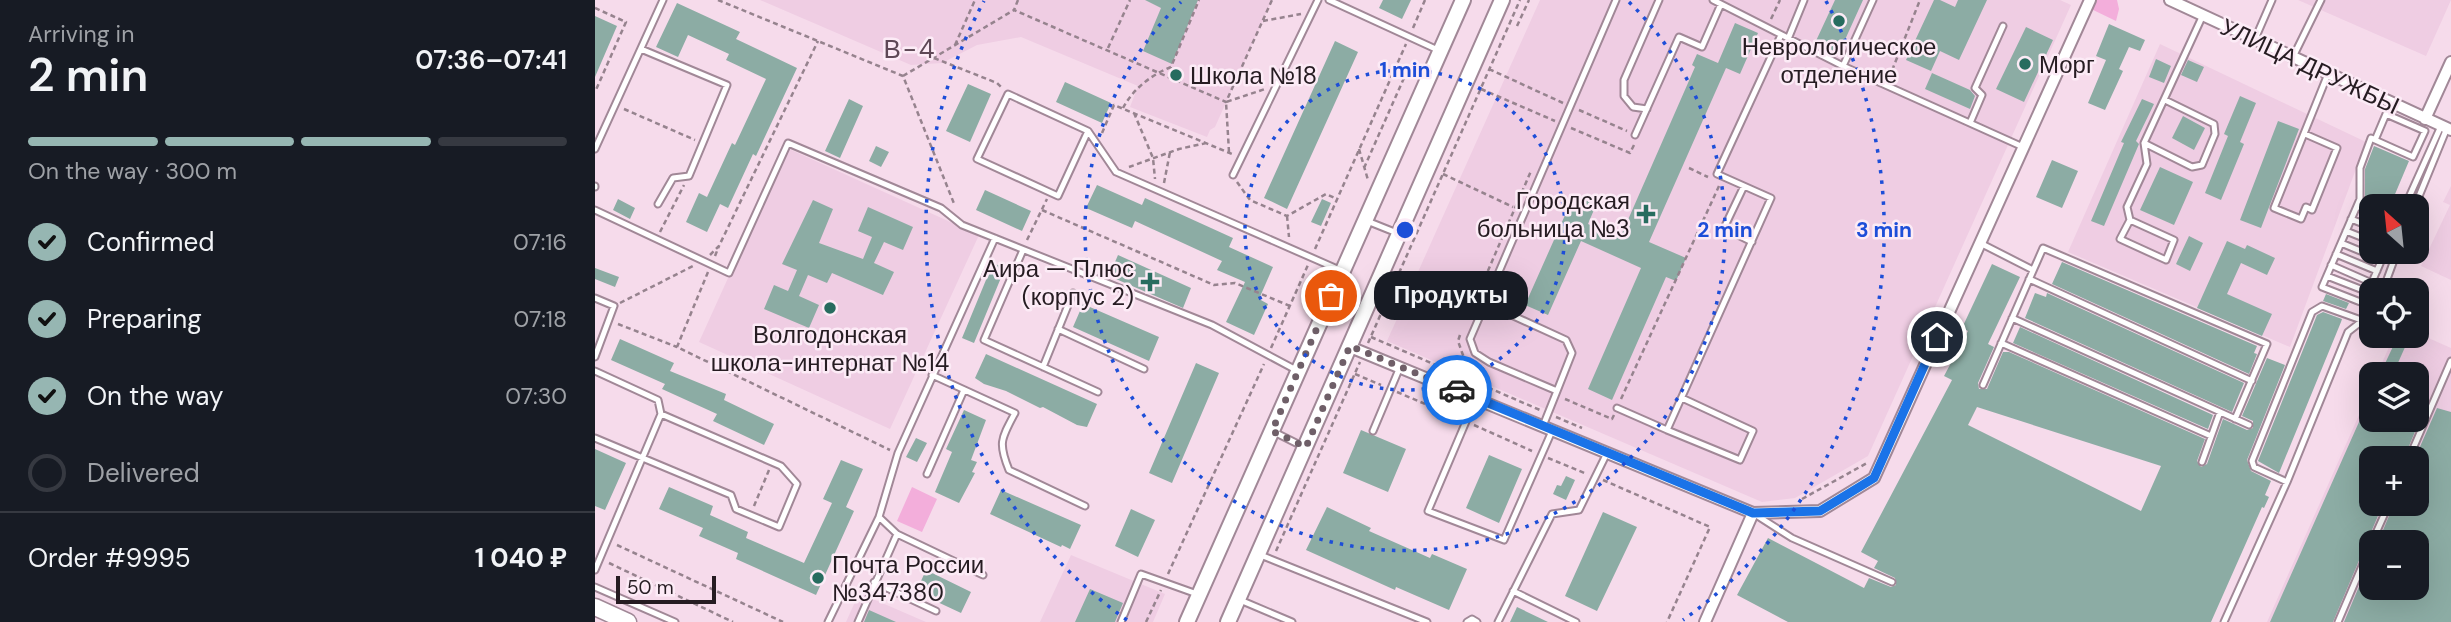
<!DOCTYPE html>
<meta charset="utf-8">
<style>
body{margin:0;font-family:"DM Sans",sans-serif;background:#20242c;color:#f1f3f6;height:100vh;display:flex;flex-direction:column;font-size:26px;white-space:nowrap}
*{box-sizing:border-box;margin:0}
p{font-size:23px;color:#9ea1a6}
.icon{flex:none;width:38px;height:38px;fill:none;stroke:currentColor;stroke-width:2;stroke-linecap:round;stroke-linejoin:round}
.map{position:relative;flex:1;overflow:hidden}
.side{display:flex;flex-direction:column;background:#171b24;width:595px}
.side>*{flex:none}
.needle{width:46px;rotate:333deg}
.tools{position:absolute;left:1764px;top:194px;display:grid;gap:14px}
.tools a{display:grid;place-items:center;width:70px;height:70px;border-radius:14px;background:#171b24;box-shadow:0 7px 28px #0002;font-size:35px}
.scale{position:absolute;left:21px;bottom:18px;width:100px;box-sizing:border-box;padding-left:7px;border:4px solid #261c22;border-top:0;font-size:19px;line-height:24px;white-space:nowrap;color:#261c22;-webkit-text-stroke:5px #fcebf6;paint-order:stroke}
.pin{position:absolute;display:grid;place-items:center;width:60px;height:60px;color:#fff;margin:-30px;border:4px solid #fff;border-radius:50%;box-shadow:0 2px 7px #0007}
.courier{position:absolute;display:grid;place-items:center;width:70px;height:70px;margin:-35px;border:5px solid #1a73e8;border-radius:50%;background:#fff;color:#222;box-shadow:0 2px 9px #0007}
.bubble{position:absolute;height:49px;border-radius:21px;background:#171b24;box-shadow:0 7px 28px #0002;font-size:23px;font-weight:600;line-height:49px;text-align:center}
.head em{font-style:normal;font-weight:600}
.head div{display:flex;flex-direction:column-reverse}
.head{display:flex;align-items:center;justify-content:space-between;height:119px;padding:0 28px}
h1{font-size:46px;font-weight:600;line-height:52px}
.bar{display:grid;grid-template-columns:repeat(4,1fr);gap:10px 7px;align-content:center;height:84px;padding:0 28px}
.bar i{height:9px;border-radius:5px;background:#363941}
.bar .selected{background:#96b6b2}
.bar p{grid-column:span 4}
.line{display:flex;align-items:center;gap:18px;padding:0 28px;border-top:2px solid #363941}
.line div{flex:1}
ol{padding:0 28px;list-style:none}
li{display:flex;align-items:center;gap:21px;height:77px}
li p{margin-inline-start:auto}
li .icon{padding:7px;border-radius:50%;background:#96b6b2;color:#111;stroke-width:4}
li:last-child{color:#9ea1a6}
li i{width:38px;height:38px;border:4px solid #363941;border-radius:50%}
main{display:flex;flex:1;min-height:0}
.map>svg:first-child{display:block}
.built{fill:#efcde3;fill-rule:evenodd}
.green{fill:#f3aedb}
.building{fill:#8caca4;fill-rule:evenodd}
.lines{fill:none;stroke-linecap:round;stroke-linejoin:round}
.service-casing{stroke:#a18897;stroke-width:9}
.minor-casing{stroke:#a18897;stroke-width:14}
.tertiary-casing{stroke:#a18897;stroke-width:18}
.secondary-casing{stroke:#a18897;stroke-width:19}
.path{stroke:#96838e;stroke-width:2.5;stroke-dasharray:5 3.5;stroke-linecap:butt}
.service{stroke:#fff;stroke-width:5}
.minor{stroke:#fff;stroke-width:10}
.tertiary{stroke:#fff;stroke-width:14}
.secondary{stroke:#fff;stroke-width:16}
.done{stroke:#6f5f68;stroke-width:7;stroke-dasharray:0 12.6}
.route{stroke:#1a73e8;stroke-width:9}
.ring{fill:none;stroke:#1d4ed8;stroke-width:3.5;stroke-dasharray:3.5 7}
.poi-dot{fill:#276c5f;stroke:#fcebf6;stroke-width:2.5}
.labels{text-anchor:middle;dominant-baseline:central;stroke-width:5;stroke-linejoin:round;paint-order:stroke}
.poi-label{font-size:24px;fill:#261c22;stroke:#fcebf6;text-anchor:start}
.street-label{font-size:24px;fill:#261c22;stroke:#fcebf6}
.neighbourhood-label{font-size:26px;letter-spacing:2px;fill:#5e4856;stroke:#fcebf6}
.centre{fill:#1d4ed8;stroke:#fcebf6;stroke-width:3.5}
.ring-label{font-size:21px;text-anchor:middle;font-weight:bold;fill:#1d4ed8;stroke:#fcebf6;stroke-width:5;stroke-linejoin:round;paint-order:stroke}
</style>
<main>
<section class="side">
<div class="head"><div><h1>2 min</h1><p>Arriving in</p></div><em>07:36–07:41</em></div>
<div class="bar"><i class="selected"></i><i class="selected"></i><i class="selected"></i><i></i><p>On the way · 300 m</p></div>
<ol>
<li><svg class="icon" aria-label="check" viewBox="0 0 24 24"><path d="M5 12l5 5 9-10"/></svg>Confirmed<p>07:16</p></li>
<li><svg class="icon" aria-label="check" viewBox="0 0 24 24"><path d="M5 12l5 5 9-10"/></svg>Preparing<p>07:18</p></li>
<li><svg class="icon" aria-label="check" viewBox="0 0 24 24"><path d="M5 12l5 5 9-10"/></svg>On the way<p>07:30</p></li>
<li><i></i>Delivered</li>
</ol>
<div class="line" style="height:91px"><div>Order #9995</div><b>1 040 ₽</b></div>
</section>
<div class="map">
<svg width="1856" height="622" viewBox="0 0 1856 622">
<rect width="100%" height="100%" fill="#f6dbeb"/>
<path class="built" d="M165,0H677L620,127L615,130L612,137L535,107L543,86L426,37L382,45L347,63L316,65Z
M945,0H1465L1476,5L1273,456L1200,498L1167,502L792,341Z
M1703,0H1856L1831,56Z
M1565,44L1771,142L1695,347L1473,252Z
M192,148L384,235L295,429L104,342Z
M1856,186V280L1826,266L1855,205L1848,202Z
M1822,333L1856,348V622H1672L1776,388V420H1822V374H1782L1799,336H1822ZM1776,458H1822V504H1776ZM1776,542H1822V588H1776Z
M476,555L570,594L558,622H445Z
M264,593L331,622H251Z"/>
<path class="green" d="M1498,0H1522L1524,9L1521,21L1494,8Z
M317,487L342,499L327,532L302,521Z"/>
<path class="building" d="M550,0H603L577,64L548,51L566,8Z
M788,0H816L807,19L784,8Z
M1240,0H1268L1244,53L1220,43Z
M1339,0H1345L1360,7L1363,0H1392L1364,60L1345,51L1336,71L1311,60Z
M82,3L145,32L141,39L202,68L161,156L158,154L133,208L125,204L112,232L91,222L104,193L112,197L137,143L140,145L171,79L131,60L134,54L93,35L83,57L61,47Z
M0,16L22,26L0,77Z
M1140,23L1163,33L1145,74L1131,68L1054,242L1091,258L1081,281L1071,277L1017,400L993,389L1046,268L986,241L953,315L930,305L979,195L1001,205L993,224L1025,238L1100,67L1097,65L1102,54L1123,63Z
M1514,24L1550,40L1545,51L1534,47L1524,69L1528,71L1510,110L1493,103L1511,60L1501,56Z
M1431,27L1458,40L1429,102L1401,89Z
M740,41L763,52L692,209L669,198Z
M1561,59L1576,66L1569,83L1554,77Z
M1593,60L1609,67L1602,82L1586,75Z
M1337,73L1375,90L1380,96L1375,109L1330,89Z
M470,82L516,103L507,123L461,102Z
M373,84L396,94L375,142L351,131Z
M1645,96L1661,103L1645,142L1649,144L1626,200L1610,193L1633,136L1629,134Z
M254,99L268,106L245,158L230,151Z
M1547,99L1559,104L1541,141L1544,144L1509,226L1496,221L1529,143L1526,142Z
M1588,116L1610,128L1599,150L1577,138Z
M1683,121L1704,129L1666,228L1645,220Z
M281,146L294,152L286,167L274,161Z
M1779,146L1814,161L1795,206L1776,207L1770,204V169Z
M1457,160L1483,171L1467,208L1441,197Z
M1565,167L1598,182L1579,225L1545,210Z
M502,185L547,205L550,198L638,238L634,247L678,267L664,299L673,304L659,335L631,322L650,282L622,270L627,261L540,221L537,228L491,208Z
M390,190L436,211L427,231L381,210Z
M23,199L40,208L35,219L18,210Z
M727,199L736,203L726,226L716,222Z
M218,200L238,209L224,243L268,259L277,237L263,231L273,207L318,227L308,250L289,242L279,263L299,272L288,295L237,273L232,283L213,275L204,296L224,305L214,328L169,309L179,285L193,291L202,270L187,264Z
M1594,236L1608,243L1595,271L1581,264Z
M1632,241L1650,249L1652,245L1680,258L1672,275L1646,263L1632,294L1677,314L1667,336L1602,308Z
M523,255L596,288L588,308L514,276Z
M1467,262L1662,346L1659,353L1662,354L1654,374L1457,284Z
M398,263L410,268L379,343L367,338Z
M1397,264L1425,277L1393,344L1399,347L1383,383L1384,389H1392L1408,352H1414L1610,439L1602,461L1606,467L1612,464L1628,419L1652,430L1658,428V421L1647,416L1672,358L1690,365L1652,460L1656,471L1676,481L1670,495L1674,497L1669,508L1667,507L1616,622H1193L1142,595L1173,538L1269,588L1274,578L1296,587L1301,585L1300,578L1279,568L1283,561L1266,552L1357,380L1349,376L1373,331L1367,328ZM1382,407L1566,466L1546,511L1373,425Z
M0,268L24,277L20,287L0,279Z
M1440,293L1451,297L1452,293L1649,383L1637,412L1430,318Z
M1731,294L1754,303L1751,309L1728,301Z
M488,304L564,337L554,361L478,327Z
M1728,312L1747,319L1746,322L1684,473L1663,461L1722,315Z
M1425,327L1618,415L1613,429L1418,343Z
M1803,336H1815L1798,374H1785Z
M25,339L79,363L75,371L131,394L129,400L179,424L169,445L118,421L122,414L67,389L70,384L16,360Z
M391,354L502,404L492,427L482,425L448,407L445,408L411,391L389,384L380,378Z
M601,363L624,373L577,483L554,473Z
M1776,395V420H1822V399L1832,403L1809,458H1776V504H1788L1738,622H1675Z
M1842,408L1856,412V622H1749L1776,558V588H1822V570L1834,542H1783L1799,504H1822V458H1820Z
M369,410L391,420L376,460L382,462L377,472L380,473L364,503L340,492L357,452L351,449Z
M766,430L811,449L793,492L748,473Z
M321,438L332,443L322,462L311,457Z
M0,449L31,463L10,510L0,506Z
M894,455L927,469L904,523L871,508Z
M246,460L268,469L251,507L259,511L221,595L141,559L143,553L104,536L108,528L64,509L74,487L118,506L115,515L153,532L151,538L209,563L237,503L228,499Z
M971,476L980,480L971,500L958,494L962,485L966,486Z
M406,490L486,525L475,549L467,545L466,547L395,514Z
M732,507L776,528L774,531L835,558L837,554L872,569L854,610L801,587L800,590L711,550Z
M536,509L560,520L543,557L520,546Z
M1008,512L1042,527L1002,611L970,596Z
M331,570L376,592L366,613L321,592Z
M495,589L528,603L520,622H480Z
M922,607L953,622H915Z
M274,610L301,622H269Z"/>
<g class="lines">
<defs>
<path id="service" d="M734,0L845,51
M1118,0L1248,66L1428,147
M1193,39L1209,0
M1660,39L1677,0
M46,49L132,85L94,176L78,178L63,204
M1698,57L1726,0
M1248,66L1278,0
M1052,109L1038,107L1029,96V80L1064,0
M1375,123L1387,95L1380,88L1408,26
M493,131L463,196L382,159L413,94L493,131L521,172L747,271
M1710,134L1742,148L1717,210L1711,207L1706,219L1679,208L1733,74
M1040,135L1084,37L1107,47L1126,4
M1780,140L1791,114L1830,131L1818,157L1780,140L1776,138L1765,168V199L1727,287L1768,303L1790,252
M1549,143L1597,167L1607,165L1620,134L1619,124L1570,100
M0,149L68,0
M638,175L723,0
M0,186V187
M1149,186L1129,228L1157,242
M1762,206L1776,213
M1810,206L1846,126
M1820,206L1852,128
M0,210L134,273L193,143L346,208L367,225L617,325L703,371
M1756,219L1776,227
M1535,220L1579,240L1571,260L1525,239L1535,220L1532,207L1552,164L1549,143L1608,15
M772,221L802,233
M1751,231L1776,241
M1385,243L1438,270
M1746,243L1787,260
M428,250L389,340L503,392
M1741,254L1782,271
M1736,265L1777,283
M1732,276L1773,292
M1434,279L1657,381
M1788,290L1802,252
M0,298L19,306L0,357
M890,303L971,340L977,353L962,391
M1417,318L1654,425
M463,329L549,369
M1406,343L1616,436
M448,367L478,293
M0,371L63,400L66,414L0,570
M337,375L420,413C406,439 403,443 414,470L490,506
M1388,385L1448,248L1672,344L1640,419
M881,398L833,511L909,540L957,431
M1087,398L1158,431L1145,460L1072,430L1176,198L1122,174L1186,35
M1022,408L1072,430
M948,426L962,391L894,362L880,353L875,339L1021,0
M677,431L709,447
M778,431L805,367
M0,438L136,495L141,509L184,527L202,484L186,466L66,414
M1814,458L1856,361
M1607,462L1625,412
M332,474L369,390
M1692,482L1659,467L1657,461L1717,312L1727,306L1769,321
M1161,515L1197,538L1297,582
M302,534L388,575
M1777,542L1794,504
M663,554L832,622
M279,582L341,611
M0,587L80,622
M918,591L981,622
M645,600L697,622
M233,622L284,517L303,453L400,238
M263,622L302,534L284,517
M526,622L546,574L602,594
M872,622L877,619L882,622
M903,622L957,514L984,510L1012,453
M1629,622L1692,482L1753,332L1776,314
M1743,622L1776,545"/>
<path id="minor" d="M1575,0L1856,130
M1830,119L1856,62
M755,347L1158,513L1225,511L1279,478L1495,0
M1110,622L1158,513"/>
<path id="tertiary" d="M592,622L868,0
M633,622L907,0"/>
<path id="secondary" d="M0,607L33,622"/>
</defs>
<use href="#service" class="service-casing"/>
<use href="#minor" class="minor-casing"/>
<use href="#tertiary" class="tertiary-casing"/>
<use href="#secondary" class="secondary-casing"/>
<path class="path" d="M123,0L308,76L360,206
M423,0L419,10L631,102L677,0
M0,8L31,22L0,92
M1176,19L1185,0
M668,21L706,14
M922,26L934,0
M818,28L830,0
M360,45L380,0
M513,48L535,0
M339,58L402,83L408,89
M894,69L968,103
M308,76L419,10
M1294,78L1325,0
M886,89L960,121
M528,108C538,89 556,75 576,67L604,0
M29,109L100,140
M984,110L1032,131
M539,113L558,158L560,179
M976,128L1035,153L1039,145
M507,133L519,105L637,154
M764,149L773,180
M634,152L631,102L670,89
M534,167L584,149L611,143
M769,168L809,78
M1094,168L1113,177
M848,174L918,207
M642,182L655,200L692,216L731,194L742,199
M569,183L575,152
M447,210L619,285L640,283L695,306
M692,216L694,237
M65,232L89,185
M432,240L452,199
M720,249L811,44
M115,255L124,246L223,41
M120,256L124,246
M113,272L82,347L295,450
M25,303L98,266
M876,310L936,171
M23,324L82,347
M865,335L863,341L869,358L873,360
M776,337L945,410
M773,343L925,0
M676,348L713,265
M760,374L786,385
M802,392L863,418
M970,399L1017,419L1019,415
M1026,399L1124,186
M961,417L987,428
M879,425L937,451
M953,458L992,474
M1008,480L1115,527L1072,622
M1207,499L1272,463
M159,506L174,470
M22,545L188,622
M681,551L765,362
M14,563L138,622
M573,574L669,364
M551,622L566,590"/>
<use href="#service" class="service"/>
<use href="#minor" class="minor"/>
<use href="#tertiary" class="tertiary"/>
<use href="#secondary" class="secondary"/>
</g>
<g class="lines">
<path class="done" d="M736,296L677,431L711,447L755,346L862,390"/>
<path class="route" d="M862,390L1158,513L1225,511L1279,478L1342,337"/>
</g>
<g class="ring">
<circle cx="810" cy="230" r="160"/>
<path d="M1034 2A320 320 0 1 1 586 2"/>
<path d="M532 620A479 479 0 0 1 389 1M1231 1A479 479 0 0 1 1088 620"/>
</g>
<g class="poi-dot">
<circle cx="1244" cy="21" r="7"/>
<circle cx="1430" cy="64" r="7"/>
<circle cx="581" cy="75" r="7"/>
<path d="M1047.5 203.5h7v7h7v7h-7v7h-7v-7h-7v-7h7z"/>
<path d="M551.5 271.5h7v7h7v7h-7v7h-7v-7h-7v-7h7z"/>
<circle cx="235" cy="308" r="7"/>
<circle cx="223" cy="578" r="7"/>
</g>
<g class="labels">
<g class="poi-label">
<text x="1244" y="46" text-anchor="middle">Неврологическое<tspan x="1244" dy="28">отделение</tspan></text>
<text x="1444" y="64">Морг</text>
<text x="595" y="75">Школа №18</text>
<text x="1035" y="200" text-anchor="end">Городская<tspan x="1035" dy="28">больница №3</tspan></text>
<text x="539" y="268" text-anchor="end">Аира — Плюс<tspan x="539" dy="28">(корпус 2)</tspan></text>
<text x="235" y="334" text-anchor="middle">Волгодонская<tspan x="235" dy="28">школа-интернат №14</tspan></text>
<text x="237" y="564">Почта России<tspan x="237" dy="28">№347380</tspan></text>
</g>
<g class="street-label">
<text transform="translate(1715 66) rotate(25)">УЛИЦА ДРУЖБЫ</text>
</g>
<g class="neighbourhood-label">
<text x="315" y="49">В-4</text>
</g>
</g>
<circle cx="810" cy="230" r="10" class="centre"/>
<g class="ring-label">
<text x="810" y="77">1 min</text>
<text x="1130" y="237">2 min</text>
<text x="1289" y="237">3 min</text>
</g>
</svg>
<div class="tools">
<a><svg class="needle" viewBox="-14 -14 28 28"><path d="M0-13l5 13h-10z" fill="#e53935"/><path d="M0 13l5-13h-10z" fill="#9ea1a6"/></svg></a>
<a><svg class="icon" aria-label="locate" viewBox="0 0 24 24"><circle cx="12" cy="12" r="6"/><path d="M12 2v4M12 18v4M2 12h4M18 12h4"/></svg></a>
<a><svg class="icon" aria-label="layers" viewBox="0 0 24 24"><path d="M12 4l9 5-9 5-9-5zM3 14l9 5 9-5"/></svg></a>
<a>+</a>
<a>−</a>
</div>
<div class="scale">50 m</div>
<div class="pin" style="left:736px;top:296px;background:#ea580c"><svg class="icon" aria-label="bag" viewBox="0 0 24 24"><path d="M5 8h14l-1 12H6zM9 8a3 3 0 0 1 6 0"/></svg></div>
<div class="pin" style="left:1342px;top:337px;background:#1f2937"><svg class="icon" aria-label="home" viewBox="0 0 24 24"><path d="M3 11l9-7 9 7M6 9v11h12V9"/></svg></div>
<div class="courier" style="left:862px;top:390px"><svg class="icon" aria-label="car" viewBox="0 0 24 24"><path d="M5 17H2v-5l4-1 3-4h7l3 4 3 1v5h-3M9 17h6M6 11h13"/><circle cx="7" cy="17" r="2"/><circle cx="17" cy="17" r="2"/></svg></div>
<div class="bubble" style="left:779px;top:271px;width:154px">Продукты</div>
</div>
</main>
